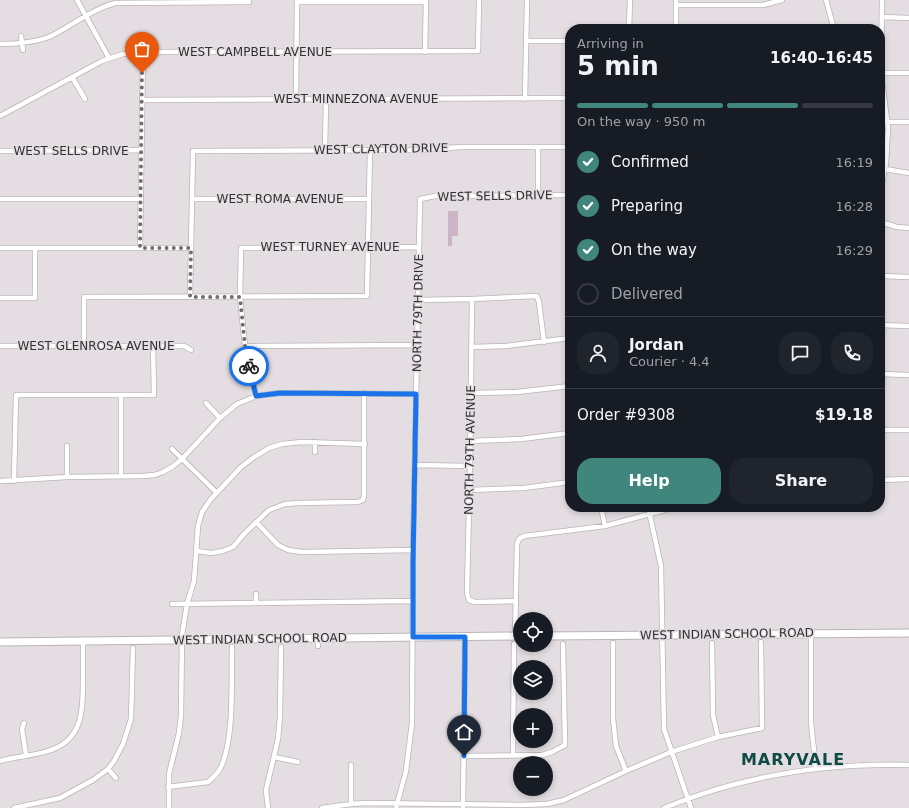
<!DOCTYPE html>
<meta charset="utf-8">
<style>
body{margin:0;font-family:"DejaVu Sans",sans-serif;background:#20242c;color:#f1f3f6;height:100vh;display:flex;flex-direction:column;font-size:15px;white-space:nowrap}
*{box-sizing:border-box;margin:0}
p{font-size:13px;color:#9ea1a6}
.icon{flex:none;width:22px;height:22px;fill:none;stroke:currentColor;stroke-width:2;stroke-linecap:round;stroke-linejoin:round}
.map{position:relative;flex:1;overflow:hidden}
.drawer{position:absolute;left:565px;top:24px;width:320px;height:488px;display:flex;flex-direction:column;background:#171b24;border-radius:16px;box-shadow:0 2px 6px #0003}
.drawer>*{flex:none}
.tools{position:absolute;left:513px;top:612px;display:grid;gap:8px}
.tools a{display:grid;place-items:center;width:40px;height:40px;border-radius:50%;background:#171b24;box-shadow:0 2px 6px #0003;font-size:20px}
.pin{position:absolute;display:grid;place-items:center;width:34px;height:34px;color:#fff;margin:-41px -17px;border-radius:50% 50% 50% 0;rotate:-45deg;box-shadow:0 0 4px #0007}
.pin .icon{rotate:45deg}
.courier{position:absolute;display:grid;place-items:center;width:40px;height:40px;margin:-20px;border:3px solid #1a73e8;border-radius:50%;background:#fff;color:#222;box-shadow:0 1px 5px #0007}
.head em{font-style:normal;font-weight:600}
.head div{display:flex;flex-direction:column-reverse}
.head{display:flex;align-items:center;justify-content:space-between;height:68px;padding:0 12px}
h1{font-size:26px;font-weight:600;line-height:30px}
.bar{display:grid;grid-template-columns:repeat(4,1fr);gap:6px 4px;align-content:center;height:48px;padding:0 12px}
.bar i{height:5px;border-radius:3px;background:#363941}
.bar .current{background:#40867d}
.bar p{grid-column:span 4}
.line{display:flex;align-items:center;gap:10px;padding:0 12px;border-top:1px solid #363941}
.line div{flex:1}
.round{display:grid;place-items:center;flex:none;width:42px;height:42px;border-radius:16px;background:#20242c}
ol{padding:0 12px;list-style:none}
li{display:flex;align-items:center;gap:12px;height:44px}
li p{margin-inline-start:auto}
li .icon{padding:4px;border-radius:50%;background:#40867d;color:#fff;stroke-width:4}
li:last-child{color:#9ea1a6}
li i{width:22px;height:22px;border:2px solid #363941;border-radius:50%}
.action{display:flex;gap:8px;margin-top:auto;padding:8px 12px}
.action a{flex:1;height:46px;border-radius:16px;background:#40867d;color:#fff;font-size:16px;font-weight:600;line-height:46px;text-align:center}
.action a+a{background:#20242c;color:#f1f3f6}
.map>svg:first-child{display:block}
.green{fill:#ccb3c6}
.lines{fill:none;stroke-linecap:round;stroke-linejoin:round}
.minor-casing{stroke:#b9b4b8;stroke-width:6}
.secondary-casing{stroke:#b9b4b8;stroke-width:9}
.minor{stroke:#fff;stroke-width:4.5}
.secondary{stroke:#fff;stroke-width:7}
.done{stroke:#706c6f;stroke-width:4;stroke-dasharray:0 7.2}
.route{stroke:#1a73e8;stroke-width:5}
.labels{text-anchor:middle;dominant-baseline:central;stroke-width:3;stroke-linejoin:round;paint-order:stroke}
.street-label{font-size:12px;fill:#312f31;stroke:#e4dee2}
.district-label{font-size:16px;font-weight:bold;letter-spacing:1px;fill:#0e4b44;stroke:#e4dee2}
</style>
<div class="map">
<svg width="909" height="808" viewBox="0 0 909 808">
<rect width="100%" height="100%" fill="#e4dee2"/>
<path class="green" d="M448,211H458V236H452V246H448Z"/>
<g class="lines">
<defs>
<path id="minor" d="M77,0L109,58
M826,0L834,29
M297,2H426
M676,5H763L782,0
M882,17L909,18
M629,29L630,0
M676,29V0
M21,36L23,50
M526,41H570
M0,44C16,44 33,43 49,37C72,26 90,10 115,3L249,2V0
M425,52L426,0
M880,73H909
M72,77L85,99
M296,99L297,0
M525,99L527,0
M142,100L570,98
M0,116L102,61L123,54L143,52L478,51L479,0
M880,122H909
M325,150L326,99
M0,151L141,150
M885,169L909,173
M880,193L886,163L888,128L881,73L882,0
M538,196V147
M0,199H140
M192,199H369
M880,222L897,227L909,228
M0,248H191
M140,248L143,52
M880,276L909,277
M190,297L193,151L417,150L461,147H570
M0,298H35V248
M472,299L470,466L467,593L469,600L475,602L516,601
M418,300L472,299L537,296L539,302L544,342
M880,325L909,326
M0,346H184L191,350
M245,346L417,345
M84,347V297L367,296L370,150
M472,347L506,346L570,338
M880,374L909,375
M471,393L517,392L570,386
M121,395V475
M256,396L245,346L240,297L241,248L418,247
M206,403L220,418
M880,430H909
M470,441L521,439L570,433
M315,442V452
M172,449L217,493
M416,465L470,466
M67,477V446
M880,480L909,479
M0,481L67,477L142,476L155,475L163,472L172,467L182,459L220,418L237,404L256,396L280,393L416,394
M14,481L16,395H154L153,346
M469,490L524,488L570,482
M601,507L605,526
M648,507L661,566L664,729L691,808
M256,522L278,545L288,550L302,552L413,550
M197,551L211,553L223,551L233,547L245,533L269,510L285,504L298,503L358,502L363,500L364,496V393
M256,602V594
M172,604L413,601
M811,633V723L816,769
M515,636L517,544L519,539L524,536L605,526L676,507
M613,643V718L616,746L626,771
M712,643L713,715L718,737
M318,646V638
M24,723L22,729L26,755
M464,756L542,755L552,752L565,745L563,644
M513,756L514,644
M274,757L298,762
M0,761C17,756 35,756 51,750C83,739 83,709 83,681C83,667 83,654 83,640
M351,765V804
M108,769L116,778
M168,787L208,782C213,778 217,774 220,769C235,740 231,680 232,647
M14,808L60,798L93,780L108,769L114,761L123,744L131,719L133,648
M169,808V774L179,733L181,716L182,635L187,604L194,581L198,526L202,512L211,499L241,467L254,457L269,448L282,444L302,442L365,444
M268,808L266,790L278,739L280,716L281,647
M322,808L351,804L366,803L521,805L547,804L564,800L626,771L671,752L718,737L762,728L761,642
M396,808L406,771L412,723L413,550L420,199L435,196H454L570,195
M463,808L465,637
M664,808C741,776 826,763 909,765"/>
<path id="secondary" d="M546,636L909,633
M0,642L520,636"/>
</defs>
<use href="#minor" class="minor-casing"/>
<use href="#secondary" class="secondary-casing"/>
<use href="#minor" class="minor"/>
<use href="#secondary" class="secondary"/>
</g>
<g class="lines">
<path class="done" d="M142,73L140,248H191L190,297H240L245,346L249,366"/>
<path class="route" d="M249,366L256,396L280,393L416,394L413,563V637H465L464,756"/>
</g>
<g class="labels">
<g class="street-label">
<text x="255" y="52">WEST CAMPBELL AVENUE</text>
<text x="356" y="99">WEST MINNEZONA AVENUE</text>
<text transform="translate(381 149) rotate(-1)">WEST CLAYTON DRIVE</text>
<text x="71" y="151">WEST SELLS DRIVE</text>
<text transform="translate(495 196) rotate(-1)">WEST SELLS DRIVE</text>
<text x="280" y="199">WEST ROMA AVENUE</text>
<text x="330" y="247">WEST TURNEY AVENUE</text>
<text transform="translate(418 313) rotate(-89)">NORTH 79TH DRIVE</text>
<text x="96" y="346">WEST GLENROSA AVENUE</text>
<text transform="translate(470 450) rotate(-89)">NORTH 79TH AVENUE</text>
<text transform="translate(727 634) rotate(-1)">WEST INDIAN SCHOOL ROAD</text>
<text transform="translate(260 639) rotate(-1)">WEST INDIAN SCHOOL ROAD</text>
</g>
<g class="district-label">
<text x="793" y="759">MARYVALE</text>
</g>
</g>
</svg>
<div class="tools">
<a><svg class="icon" aria-label="locate" viewBox="0 0 24 24"><circle cx="12" cy="12" r="6"/><path d="M12 2v4M12 18v4M2 12h4M18 12h4"/></svg></a>
<a><svg class="icon" aria-label="layers" viewBox="0 0 24 24"><path d="M12 4l9 5-9 5-9-5zM3 14l9 5 9-5"/></svg></a>
<a>+</a>
<a>−</a>
</div>
<div class="pin" style="left:142px;top:73px;background:#ea580c"><svg class="icon" aria-label="bag" viewBox="0 0 24 24"><path d="M5 8h14l-1 12H6zM9 8a3 3 0 0 1 6 0"/></svg></div>
<div class="pin" style="left:464px;top:756px;background:#1f2937"><svg class="icon" aria-label="home" viewBox="0 0 24 24"><path d="M3 11l9-7 9 7M6 9v11h12V9"/></svg></div>
<div class="courier" style="left:249px;top:366px"><svg class="icon" aria-label="bike" viewBox="0 0 24 24"><circle cx="6" cy="16" r="4"/><circle cx="18" cy="16" r="4"/><path d="M6 16l4-8h5l3 8M10 8l3 8H6M13 5h3"/></svg></div>
<section class="drawer">
<div class="head"><div><h1>5 min</h1><p>Arriving in</p></div><em>16:40–16:45</em></div>
<div class="bar"><i class="current"></i><i class="current"></i><i class="current"></i><i></i><p>On the way · 950 m</p></div>
<ol>
<li><svg class="icon" aria-label="check" viewBox="0 0 24 24"><path d="M5 12l5 5 9-10"/></svg>Confirmed<p>16:19</p></li>
<li><svg class="icon" aria-label="check" viewBox="0 0 24 24"><path d="M5 12l5 5 9-10"/></svg>Preparing<p>16:28</p></li>
<li><svg class="icon" aria-label="check" viewBox="0 0 24 24"><path d="M5 12l5 5 9-10"/></svg>On the way<p>16:29</p></li>
<li><i></i>Delivered</li>
</ol>
<div class="line" style="height:72px"><a class="round"><svg class="icon" aria-label="person" viewBox="0 0 24 24"><circle cx="12" cy="8" r="4"/><path d="M4 21q1-7 8-7t8 7"/></svg></a><div><b>Jordan</b><p>Courier · 4.4</p></div><a class="round"><svg class="icon" aria-label="chat" viewBox="0 0 24 24"><path d="M4 5h16v11H9l-5 4z"/></svg></a><a class="round"><svg class="icon" aria-label="phone" viewBox="0 0 24 24"><path d="M5 4h4l2 5-3 2q2 4 5 5l2-3 5 2v4C11 20 4 13 5 4z"/></svg></a></div>
<div class="line" style="height:52px"><div>Order #9308</div><b>$19.18</b></div>
<div class="action"><a>Help</a><a>Share</a></div>
</section>
</div>
